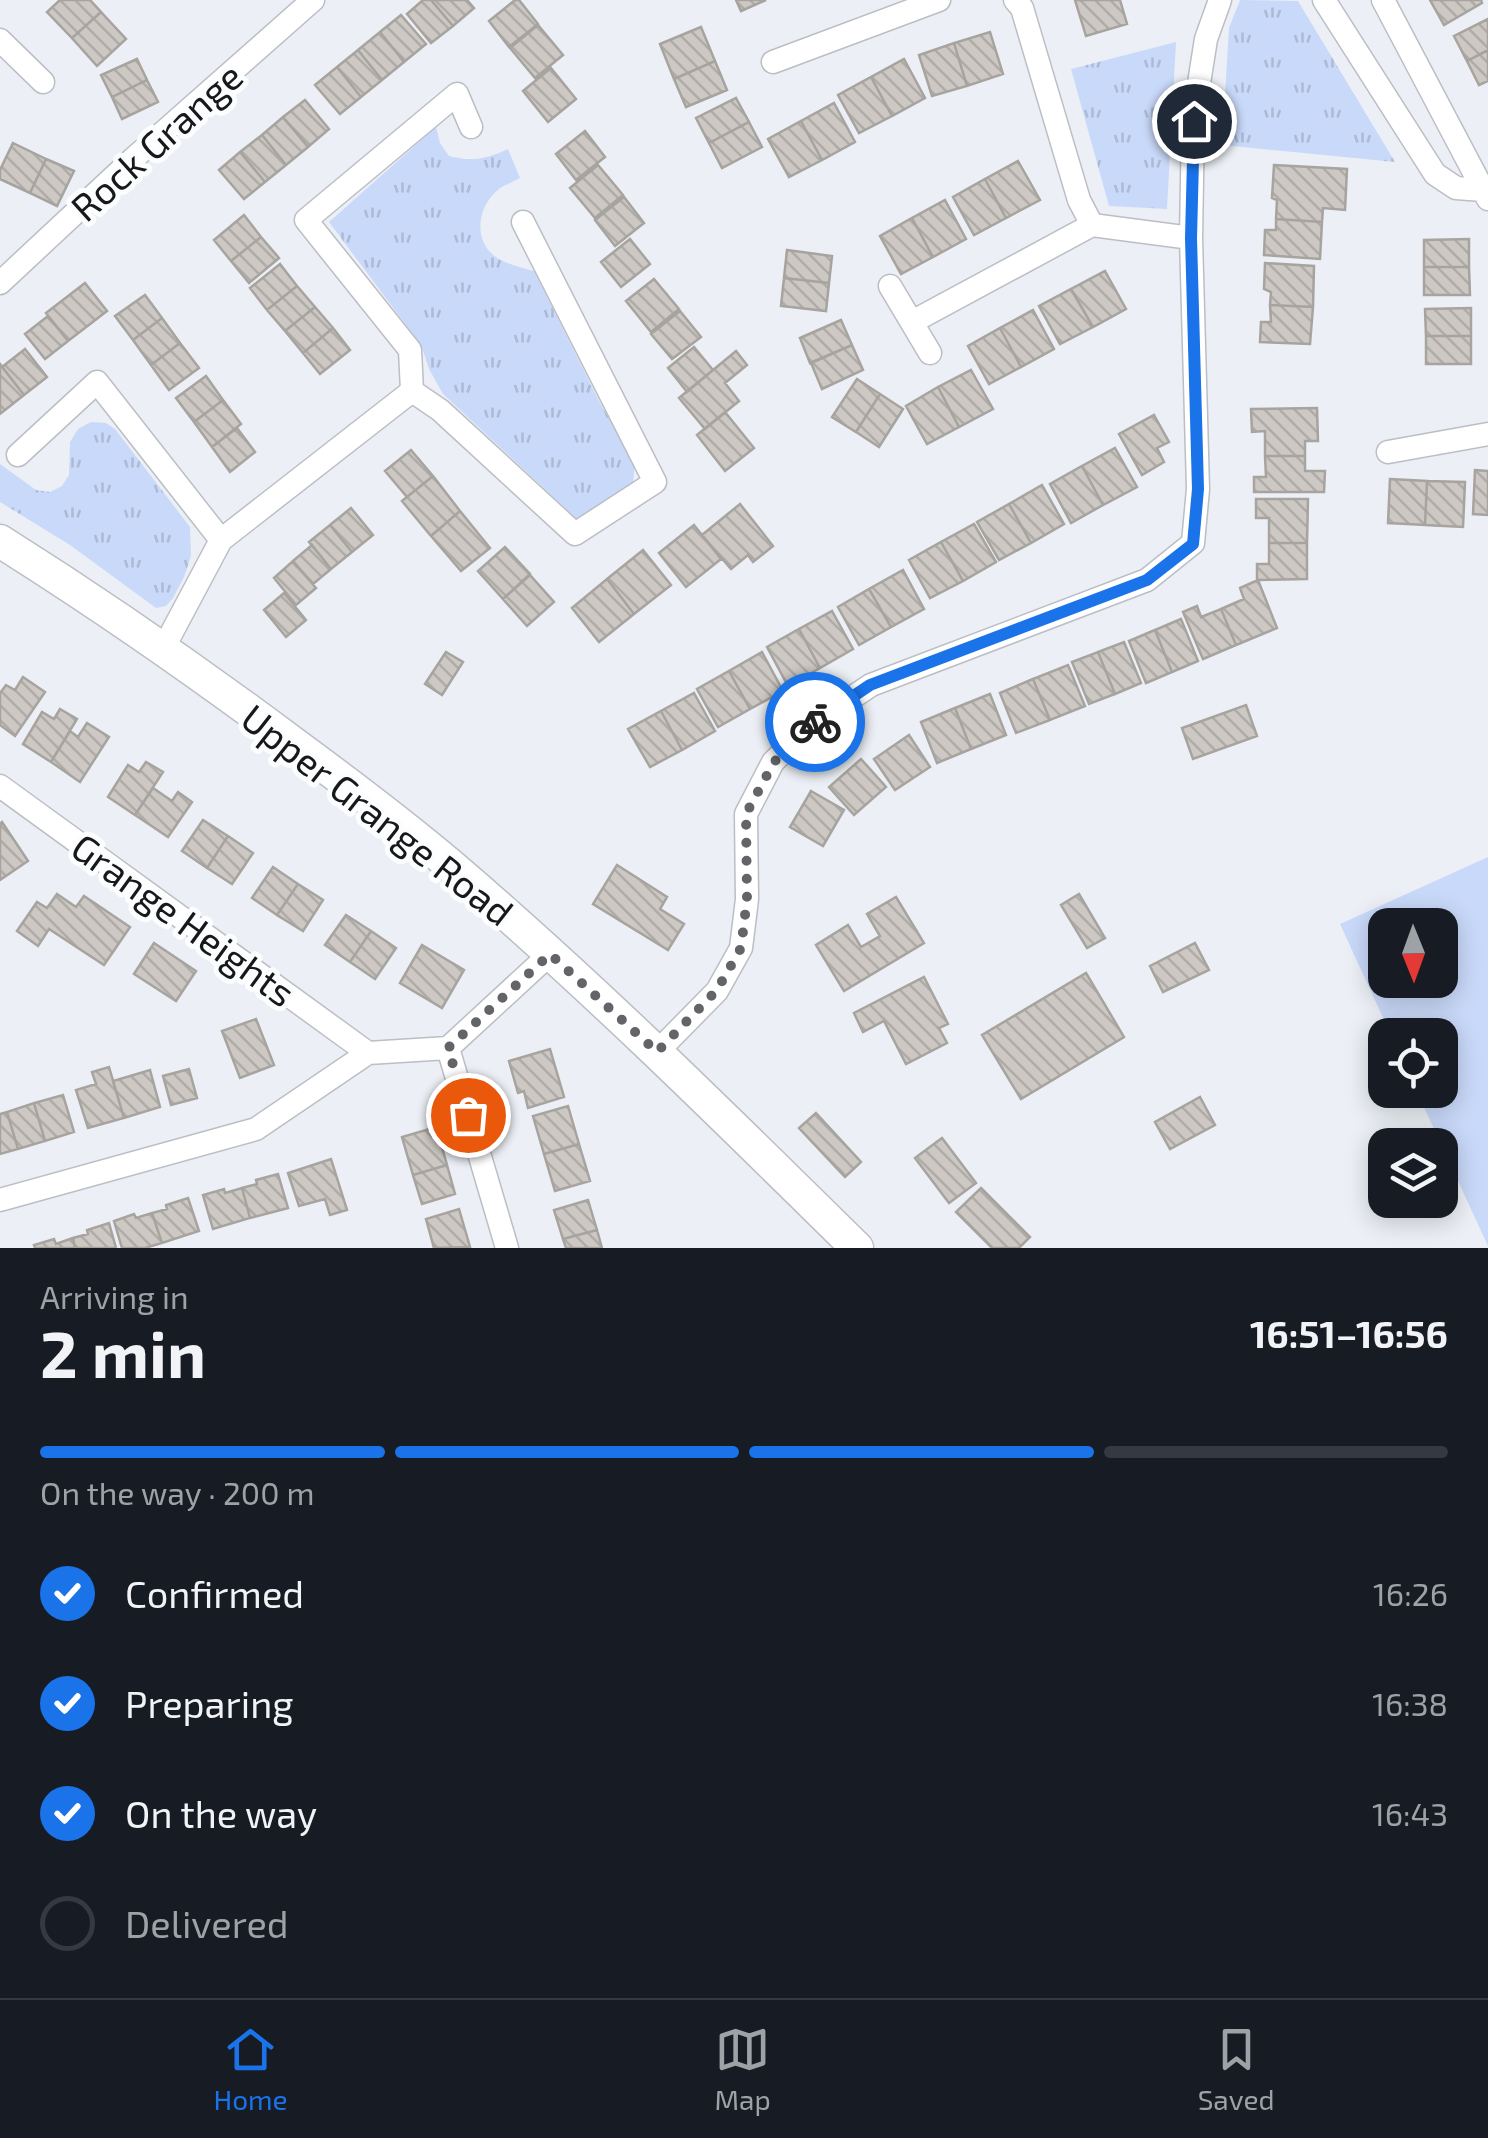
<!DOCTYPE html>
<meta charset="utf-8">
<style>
body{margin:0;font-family:"Exo 2",sans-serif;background:#242831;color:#f1f3f6;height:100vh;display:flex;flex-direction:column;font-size:38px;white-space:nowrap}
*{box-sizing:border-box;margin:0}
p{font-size:32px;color:#9ea1a6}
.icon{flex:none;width:55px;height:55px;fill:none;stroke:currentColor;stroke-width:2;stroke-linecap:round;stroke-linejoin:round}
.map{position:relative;height:1248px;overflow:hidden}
.side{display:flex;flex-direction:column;background:#171b24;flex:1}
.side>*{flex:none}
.needle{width:65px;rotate:179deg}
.controls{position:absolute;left:1368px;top:908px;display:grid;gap:20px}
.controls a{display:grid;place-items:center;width:90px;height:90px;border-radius:20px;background:#171b24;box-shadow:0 5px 25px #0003;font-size:50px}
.pin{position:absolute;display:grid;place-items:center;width:85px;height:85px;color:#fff;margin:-42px;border:5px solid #fff;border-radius:50%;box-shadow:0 2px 10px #0007}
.courier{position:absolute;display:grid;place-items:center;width:100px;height:100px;margin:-50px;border:8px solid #1a73e8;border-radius:50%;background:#fff;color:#222;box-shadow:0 2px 12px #0007}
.head em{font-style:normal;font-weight:700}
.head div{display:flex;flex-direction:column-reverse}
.head{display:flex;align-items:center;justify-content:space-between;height:170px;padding:0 40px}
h1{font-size:65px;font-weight:700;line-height:75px}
.bar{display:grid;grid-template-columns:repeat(4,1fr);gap:15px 10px;align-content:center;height:120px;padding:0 40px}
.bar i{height:12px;border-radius:8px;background:#363941}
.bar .on{background:#1a73e8}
.bar p{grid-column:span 4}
ol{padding:0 40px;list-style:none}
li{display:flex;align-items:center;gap:30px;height:110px}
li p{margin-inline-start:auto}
li .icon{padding:10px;border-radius:50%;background:#1a73e8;color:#fff;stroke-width:4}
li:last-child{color:#9ea1a6}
li i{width:55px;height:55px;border:5px solid #363941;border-radius:50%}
.tab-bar{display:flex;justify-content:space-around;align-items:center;height:140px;border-top:2px solid #363941;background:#171b24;font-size:28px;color:#9ea1a6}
.tab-bar a{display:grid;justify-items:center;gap:5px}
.tab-bar .on{color:#1a73e8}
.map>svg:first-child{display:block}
.grass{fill:url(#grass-tufts)}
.pitch{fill:#c9d9f9;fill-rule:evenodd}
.building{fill:url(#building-back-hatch);stroke:#a7a39e;stroke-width:2.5}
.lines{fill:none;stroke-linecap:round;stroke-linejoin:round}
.street-casing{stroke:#bbbec4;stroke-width:25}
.secondary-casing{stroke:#bbbec4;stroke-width:35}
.street{stroke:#fff;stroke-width:22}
.secondary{stroke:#fff;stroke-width:32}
.done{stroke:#626467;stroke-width:10;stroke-dasharray:0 18}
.route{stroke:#1a73e8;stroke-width:12}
.labels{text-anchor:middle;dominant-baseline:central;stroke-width:10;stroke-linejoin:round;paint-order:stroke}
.street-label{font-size:38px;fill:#17181a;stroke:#fcfdfe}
</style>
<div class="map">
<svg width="1488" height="1248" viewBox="0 0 1488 1248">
<defs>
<pattern id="grass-tufts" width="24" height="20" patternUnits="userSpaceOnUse" patternTransform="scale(2.5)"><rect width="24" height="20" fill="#c9d9f9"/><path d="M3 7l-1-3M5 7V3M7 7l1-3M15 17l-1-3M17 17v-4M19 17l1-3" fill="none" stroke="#acbad5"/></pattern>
<pattern id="building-back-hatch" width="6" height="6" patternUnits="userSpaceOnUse" patternTransform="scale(2.5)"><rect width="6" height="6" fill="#cdc8c3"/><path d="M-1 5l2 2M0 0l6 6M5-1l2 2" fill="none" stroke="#afaba7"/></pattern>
</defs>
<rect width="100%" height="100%" fill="#ecf0f6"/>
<path class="grass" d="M1240,0L1298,1L1395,162L1222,145L1229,28Z
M1176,42L1167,209L1109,206L1071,69Z
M436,127L440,143L449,156C472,162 487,159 508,149L520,178C513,182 505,185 499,189C480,204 473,233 490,252C500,263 520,267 534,271L600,403L635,462L633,483L607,504L577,519L443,394L430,371L421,345L329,222Z
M91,422L106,423L115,429L190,527L191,556L184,577L173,598L166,606L156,608L70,545L0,502V464L36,490L50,492L62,486L69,475L70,442L78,429Z"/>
<path class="pitch" d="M1488,857V1246L1416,1090H1440V1035H1391L1340,924ZM1385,925H1440V980H1385Z"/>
<path class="building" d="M60,0H90L101,12L72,38L47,12Z
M423,0H431L453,26L431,43L407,14Z
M431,0H467L474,8L453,26Z
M515,0H519L538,24L509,47L489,21Z
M736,0H766L741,11Z
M1075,0H1120L1127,24L1086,36Z
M1430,0H1481L1482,3L1444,25Z
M101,12L126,39L97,66L72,38Z
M401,15L426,44L404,62L380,32Z
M1488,19V50L1467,61L1454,36Z
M538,25L563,55L535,78L510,48Z
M701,27L715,61L674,79L660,44Z
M380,32L404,62L382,80L358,50Z
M990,32L1003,74L967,86L954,43Z
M954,43L967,86L932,96L919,55Z
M358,50L382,80L361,97L337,67Z
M1488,50V81L1479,85L1467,61Z
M137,59L147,80L112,97L101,75Z
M904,59L925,98L892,116L871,77Z
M715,61L727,90L686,107L674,79Z
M337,67L361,97L340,114L315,85Z
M551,68L576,99L548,122L523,91Z
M871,77L892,116L859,133L838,95Z
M147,80L158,102L122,119L112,97Z
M736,98L749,122L709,143L696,118Z
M305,100L329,129L308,147L283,117Z
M834,103L855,142L822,160L801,121Z
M283,117L308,147L286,165L262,135Z
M801,121L822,160L789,177L768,139Z
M749,122L762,147L722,168L709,143Z
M585,131L605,157L576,180L556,154Z
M262,135L286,165L265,182L240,152Z
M13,143L46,159L30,193L0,179V170Z
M240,152L265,182L244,199L219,170Z
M46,159L74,171L57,206L30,193Z
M1018,161L1040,200L1006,218L985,179Z
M598,165L623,195L595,218L570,188Z
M1274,165L1347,169L1345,210L1323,208L1322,222L1276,219L1277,200L1272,198Z
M985,179L1006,218L974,235L953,197Z
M624,197L644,223L615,246L595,220Z
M945,200L966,239L933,257L912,218Z
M244,215L261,237L231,261L214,240Z
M912,218L933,257L901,274L880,236Z
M1276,219L1322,222L1320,259L1264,255L1265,230H1276Z
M261,237L279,258L249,283L231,261Z
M630,239L650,264L621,287L601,262Z
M1469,239V267H1424V240Z
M787,250L832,256L829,283L784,278Z
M1265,263L1314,266L1313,307L1270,305L1271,292L1264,289Z
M280,264L297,286L267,310L250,288Z
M1424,267H1469L1470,295H1424Z
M1105,271L1126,309L1093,327L1071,289Z
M784,278L829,283L826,311L781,306Z
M654,279L679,309L651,332L626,301Z
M85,283L107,311L68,341L46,313Z
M297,286L315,307L285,331L267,310Z
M1071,289L1093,327L1060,344L1039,306Z
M145,295L162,318L133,340L115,316Z
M1270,305L1313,307L1310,344L1260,342L1261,322H1271Z
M315,307L333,328L303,353L285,331Z
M1471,308V336H1426L1425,309Z
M1033,310L1054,349L1021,367L1000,328Z
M680,311L701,337L672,359L651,334Z
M48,316L68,341L45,359L25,334Z
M162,318L180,343L151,365L133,340Z
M841,320L852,345L810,363L800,338Z
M333,328L350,350L320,374L303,353Z
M1000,328L1021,367L989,384L968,346Z
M1426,336H1471V364H1426Z
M180,343L199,368L169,390L151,365Z
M852,345L863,370L822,389L811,363Z
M694,347L713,370L687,392L668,368Z
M25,349L47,377L24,395L2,367Z
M736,351L747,365L725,383L739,401L705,429L679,398Z
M0,364L24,395L0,414Z
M971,370L993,409L959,427L938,387Z
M206,376L223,400L194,422L176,398Z
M857,379L880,394L856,432L832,417Z
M938,387L959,427L927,444L906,406Z
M880,394L903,409L879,447L856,432Z
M223,400L241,424L212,447L194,422Z
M1317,408L1318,441H1305V456H1265V431L1252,432L1251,409Z
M725,412L754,448L725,471L697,435Z
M1154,415L1169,442L1157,448L1164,462L1142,475L1119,434Z
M237,428L255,452L230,472L212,447Z
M1115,448L1137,487L1103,505L1082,466Z
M411,450L433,476L407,497L385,471Z
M1265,456H1305V471H1325L1324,492H1254V477H1266Z
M1082,466L1103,505L1071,523L1050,484Z
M1475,470L1488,471V515L1473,514Z
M433,476L460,511L431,536L402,501Z
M1390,479L1427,481L1425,525L1388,523Z
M1427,481L1465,482L1463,527L1425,525Z
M1042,485L1064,524L1031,543L1009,504Z
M1256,499H1308L1307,543H1269V518H1256Z
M740,504L773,546L753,562L748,555L731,569L702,535Z
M1009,504L1031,543L999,560L977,522Z
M351,508L373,535L352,552L330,525Z
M460,511L490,548L461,571L431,536Z
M974,524L996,562L963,581L941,542Z
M330,525L352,552L331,569L309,542Z
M694,525L721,559L686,587L659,553Z
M941,542L963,581L930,598L909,560Z
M1269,543H1307V579L1257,580V564H1269Z
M312,545L331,569L313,584L293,561Z
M505,547L530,574L503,599L478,571Z
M643,550L671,585L634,614L607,579Z
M293,561L316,588L296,605L274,578Z
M903,570L924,609L891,627L869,589Z
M530,575L554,602L527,626L503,599Z
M607,579L634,614L599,642L572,608Z
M1258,580L1277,628L1236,645L1221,609L1244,599L1240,588Z
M869,589L891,627L859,645L838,607Z
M284,593L306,620L286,637L264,610Z
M1197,606L1201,617L1221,609L1236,645L1203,659L1183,612Z
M832,611L853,649L820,668L799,629Z
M1181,619L1198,661L1172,672L1155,630Z
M799,629L820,668L788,686L767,647Z
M1155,630L1172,672L1146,683L1129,641Z
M1124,642L1141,683L1115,694L1098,652Z
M446,652L463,662L442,695L425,684Z
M762,652L783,691L750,709L729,671Z
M1098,652L1115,694L1089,704L1072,662Z
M1068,665L1085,706L1050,720L1033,679Z
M729,671L750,709L718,727L697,689Z
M23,677L45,692L15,736L0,725V693L6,685L15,690Z
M1033,679L1050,720L1016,733L1000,693Z
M694,693L715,731L682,750L661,711Z
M990,694L1006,735L971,749L955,708Z
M1246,705L1257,736L1193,759L1182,728Z
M955,708L971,749L937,763L921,722Z
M60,709L77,719L51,762L23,744L42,712L54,719Z
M661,711L682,750L650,767L628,729Z
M87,723L109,737L80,782L51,762L70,731L78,737Z
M909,735L930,767L895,790L874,759Z
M861,759L886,787L854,815L829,787Z
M146,762L163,772L135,815L108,797L128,765L139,772Z
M153,788L172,801L178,792L192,802L168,837L135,815Z
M811,791L844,810L823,846L790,827Z
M203,820L228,836L207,868L182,851Z
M2,822L28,861L0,880V824Z
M228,836L253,853L232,884L207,868Z
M617,865L667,897L660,909L684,924L668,950L593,904Z
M273,867L298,884L277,915L252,898Z
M298,884L323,900L303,931L277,915Z
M57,894L76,907L84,896L130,927L104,965L49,929L38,946L17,931L37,902L47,908Z
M1079,894L1105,938L1087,948L1061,905Z
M896,897L924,943L844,991L816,945L848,925L861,947L880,936L867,914Z
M346,915L371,931L350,962L325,945Z
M371,931L396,948L375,979L350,962Z
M154,943L196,971L176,1001L134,974Z
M1195,943L1209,970L1163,992L1150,966Z
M422,945L464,970L442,1008L400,983Z
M1086,973L1124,1037L1021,1099L982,1035Z
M924,977L948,1024L939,1028L947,1043L906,1064L884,1021L863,1032L854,1013Z
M256,1019L274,1065L240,1078L222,1031Z
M550,1049L564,1097L528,1108L524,1091L518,1093L509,1061Z
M109,1067L124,1118L88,1128L76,1090L96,1084L92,1072Z
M189,1069L197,1098L171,1105L163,1076Z
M150,1070L160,1107L124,1118L113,1081Z
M63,1095L74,1132L45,1141L34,1103Z
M1200,1097L1215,1125L1170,1149L1155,1122Z
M34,1103L45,1141L18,1149L7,1112Z
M568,1106L579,1144L544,1154L533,1116Z
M7,1112L18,1149L0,1154V1114Z
M816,1113L861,1162L845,1177L799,1128Z
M436,1127L447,1165L413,1175L402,1137Z
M942,1138L976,1183L949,1203L915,1158Z
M579,1144L590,1181L555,1191L544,1154Z
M331,1159L347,1210L330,1215L325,1199L299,1206L288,1173Z
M447,1165L455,1194L422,1204L413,1175Z
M278,1174L288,1208L250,1218L242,1188L257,1184L256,1180Z
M242,1188L250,1218L213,1229L203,1195L224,1189L225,1193Z
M981,1188L1030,1237L1019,1248H992L956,1212Z
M188,1198L199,1231L162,1243L152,1213L167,1209L166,1205Z
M588,1200L597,1230L563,1239L554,1210Z
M459,1209L470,1247L434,1248L426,1219Z
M152,1213L162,1243L145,1248H122L114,1221L134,1214L136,1218Z
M109,1223L116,1248H75L73,1238L88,1234L87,1230Z
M597,1230L602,1248H566L563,1239Z
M73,1238L75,1248H35L34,1245L54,1239L56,1244Z"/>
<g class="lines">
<defs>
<path id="street" d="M1015,0L1022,8L1079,200L1092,225L1191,238
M1324,0L1435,174L1456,188L1483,190
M1383,0L1488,199
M0,40L43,82
M773,62L939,0
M0,283L134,158L313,0
M890,286L930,353
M912,322L1092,225
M412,391L440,410L575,534L655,482L523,222
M412,391L410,350L306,220L457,94L471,127
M1388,452L1488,434
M18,455L97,382L221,540
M163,649L221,540L412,391
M0,786L368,1053L448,1048
M657,1052L717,991L741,948L747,899L746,814L773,762L807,728L871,685L1147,580L1193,543L1198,489L1191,238L1193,121L1206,39L1220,0
M0,1200L256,1129L368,1053
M507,1248L448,1048L550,954"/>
<path id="secondary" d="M0,541C100,604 198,672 293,743C346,782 399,822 449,864C591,985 724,1117 857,1248"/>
</defs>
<use href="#street" class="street-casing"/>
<use href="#secondary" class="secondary-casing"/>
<use href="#street" class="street"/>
<use href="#secondary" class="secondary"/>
</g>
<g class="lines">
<path class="done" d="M468,1115L448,1048L550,954L657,1052L717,990L741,948L747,899L746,814L774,762L815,722"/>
<path class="route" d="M815,722L870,685L1147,580L1193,544L1198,489L1191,238L1194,121"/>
</g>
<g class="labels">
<g class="street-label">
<text transform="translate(156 141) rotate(-42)">Rock Grange</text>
<text transform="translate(378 814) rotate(38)">Upper Grange Road</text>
<text transform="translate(184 919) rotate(36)">Grange Heights</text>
</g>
</g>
</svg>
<div class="controls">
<a><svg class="needle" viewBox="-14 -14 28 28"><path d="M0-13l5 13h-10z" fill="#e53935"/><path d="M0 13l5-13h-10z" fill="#9ea1a6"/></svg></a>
<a><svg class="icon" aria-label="locate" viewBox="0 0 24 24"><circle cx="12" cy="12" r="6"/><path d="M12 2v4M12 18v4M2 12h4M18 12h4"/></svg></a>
<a><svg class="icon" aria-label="layers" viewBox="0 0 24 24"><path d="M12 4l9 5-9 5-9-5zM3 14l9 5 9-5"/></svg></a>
</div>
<div class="pin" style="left:468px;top:1115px;background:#ea580c"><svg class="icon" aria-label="bag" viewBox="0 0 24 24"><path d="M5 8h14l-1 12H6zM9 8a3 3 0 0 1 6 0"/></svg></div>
<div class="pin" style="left:1194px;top:121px;background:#1f2937"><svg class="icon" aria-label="home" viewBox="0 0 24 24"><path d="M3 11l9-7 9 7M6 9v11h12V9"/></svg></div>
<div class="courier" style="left:815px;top:722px"><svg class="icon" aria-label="bike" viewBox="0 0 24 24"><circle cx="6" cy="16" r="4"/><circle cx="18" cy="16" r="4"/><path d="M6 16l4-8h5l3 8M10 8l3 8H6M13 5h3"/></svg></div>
</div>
<section class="side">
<div class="head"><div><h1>2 min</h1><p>Arriving in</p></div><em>16:51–16:56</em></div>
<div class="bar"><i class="on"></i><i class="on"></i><i class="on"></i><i></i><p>On the way · 200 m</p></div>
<ol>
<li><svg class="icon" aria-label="check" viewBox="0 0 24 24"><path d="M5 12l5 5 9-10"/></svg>Confirmed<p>16:26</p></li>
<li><svg class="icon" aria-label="check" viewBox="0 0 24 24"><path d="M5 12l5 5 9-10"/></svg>Preparing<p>16:38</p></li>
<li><svg class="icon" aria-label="check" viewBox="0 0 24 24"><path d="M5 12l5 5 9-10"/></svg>On the way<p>16:43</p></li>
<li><i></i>Delivered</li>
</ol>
</section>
<nav class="tab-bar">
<a class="on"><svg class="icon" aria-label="home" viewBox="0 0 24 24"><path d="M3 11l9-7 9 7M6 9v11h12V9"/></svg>Home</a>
<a><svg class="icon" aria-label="map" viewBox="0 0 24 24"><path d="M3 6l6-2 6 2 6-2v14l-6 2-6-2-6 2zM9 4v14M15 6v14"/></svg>Map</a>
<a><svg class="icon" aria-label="saved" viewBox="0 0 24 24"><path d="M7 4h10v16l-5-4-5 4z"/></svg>Saved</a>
</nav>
